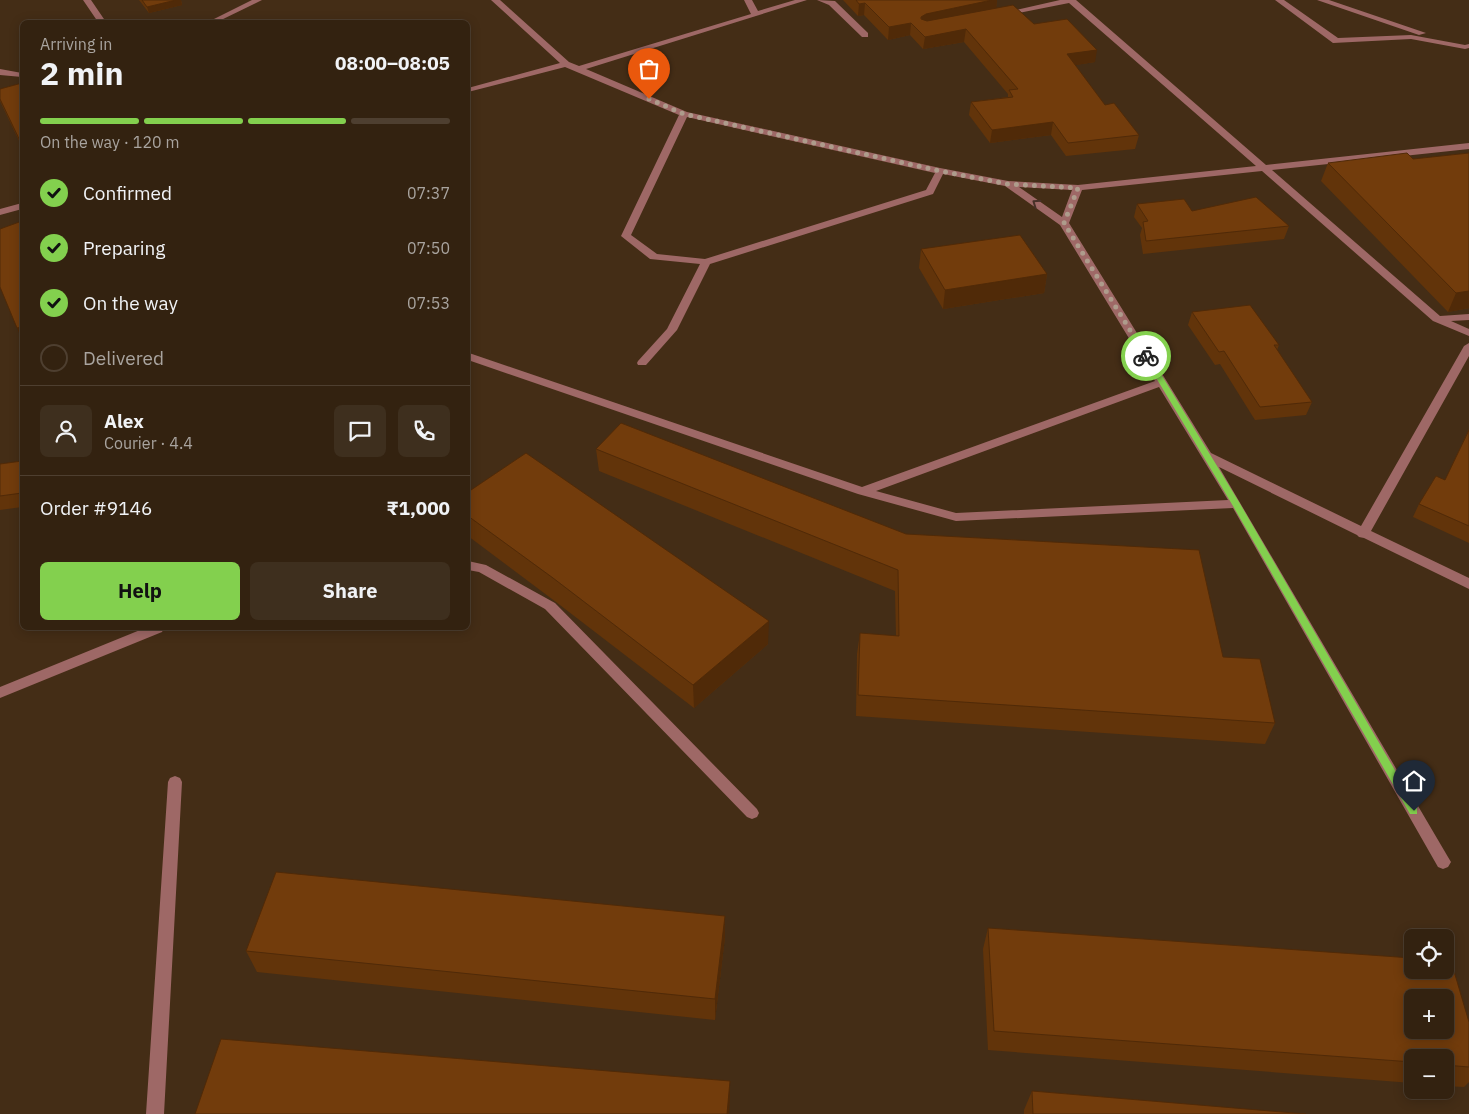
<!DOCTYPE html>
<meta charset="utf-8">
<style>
body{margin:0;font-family:"IBM Plex Sans",sans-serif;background:#3e2f1e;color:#f1f3f6;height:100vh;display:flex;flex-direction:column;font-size:19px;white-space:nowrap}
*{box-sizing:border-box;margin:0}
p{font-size:16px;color:#a9a49f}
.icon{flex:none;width:28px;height:28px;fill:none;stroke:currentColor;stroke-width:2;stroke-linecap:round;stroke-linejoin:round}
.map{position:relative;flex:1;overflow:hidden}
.side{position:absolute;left:20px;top:20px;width:450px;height:610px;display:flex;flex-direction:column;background:#332210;border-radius:8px;box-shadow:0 2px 12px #0003,0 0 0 1px #4e3f30}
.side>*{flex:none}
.tools{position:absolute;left:1404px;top:929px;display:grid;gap:10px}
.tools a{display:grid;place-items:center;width:50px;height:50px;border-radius:8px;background:#332210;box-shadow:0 2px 12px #0003,0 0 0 1px #4e3f30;font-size:25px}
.pin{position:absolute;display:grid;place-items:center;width:42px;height:42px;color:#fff;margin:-51px -21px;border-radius:50% 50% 50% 0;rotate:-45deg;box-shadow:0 0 5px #0007}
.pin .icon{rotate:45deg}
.courier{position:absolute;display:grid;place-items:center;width:50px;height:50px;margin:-25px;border:4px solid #83d04e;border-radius:50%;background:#fff;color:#222;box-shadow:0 1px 6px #0007}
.summary em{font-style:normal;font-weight:700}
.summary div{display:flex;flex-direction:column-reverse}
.summary{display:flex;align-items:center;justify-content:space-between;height:85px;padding:0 20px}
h1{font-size:32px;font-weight:700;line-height:38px}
.bar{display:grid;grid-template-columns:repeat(4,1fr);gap:8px 5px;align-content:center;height:60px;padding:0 20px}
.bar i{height:6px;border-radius:4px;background:#4e3f30}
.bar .selected{background:#83d04e}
.bar p{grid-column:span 4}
.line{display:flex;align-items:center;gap:12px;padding:0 20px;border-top:1px solid #4e3f30}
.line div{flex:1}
.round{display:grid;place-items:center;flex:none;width:52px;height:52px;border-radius:8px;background:#3e2f1e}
ol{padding:0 20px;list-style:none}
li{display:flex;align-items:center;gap:15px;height:55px}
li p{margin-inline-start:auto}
li .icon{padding:5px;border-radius:50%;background:#83d04e;color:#111;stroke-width:4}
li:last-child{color:#a9a49f}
li i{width:28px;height:28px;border:2px solid #4e3f30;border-radius:50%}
.cta{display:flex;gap:10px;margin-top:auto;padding:10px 20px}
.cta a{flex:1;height:58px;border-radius:8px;background:#83d04e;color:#111;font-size:20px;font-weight:700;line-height:58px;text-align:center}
.cta a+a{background:#3e2f1e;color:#f1f3f6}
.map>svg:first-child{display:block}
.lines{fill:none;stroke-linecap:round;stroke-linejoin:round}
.minor{fill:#9e6866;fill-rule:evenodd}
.wall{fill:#62340a}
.shaded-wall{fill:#502a08}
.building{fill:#723c0c;stroke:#502a08;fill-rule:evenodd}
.oneway{stroke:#473028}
.route{fill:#83d04e}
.done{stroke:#ae9c8c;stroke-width:5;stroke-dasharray:0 9}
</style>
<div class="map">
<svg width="1469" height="1114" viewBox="0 0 1469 1114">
<rect width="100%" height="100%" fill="#442d16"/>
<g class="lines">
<path class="minor" d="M83,0H91L106,22H98Z
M252,0H262L217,22H208Z
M491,0H500L569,62L579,66L751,14L744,0H752L758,11L795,0H807L586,69L687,112L940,168L1008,181L1078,185L1256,166L1069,3L1003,16L999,14L1060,0H1076L1266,165L1469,143V149L1272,170L1440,316L1469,314V320L1451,321L1469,329V336L1433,321L1262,171L1082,190L1069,223L1211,453L1361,526L1464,346L1469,343V356L1371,531L1469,578V589L1364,538L1359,537L1357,535L1219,467L1448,857L1451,862L1448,867L1443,869L1438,867L1233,508L956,521L858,494L468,360V353L472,354L862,487L1155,381L1060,225L1005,186L943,174L933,194L710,264L677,330L646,365H638L637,363L638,361L667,329L700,264L650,259L621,236L679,115L565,67L468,92V88L560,63ZM687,117L935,173L926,190L705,259L657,254L631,235ZM1019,187L1072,190L1062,217ZM1159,387L1228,500L956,513L876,491Z
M817,0L835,1L868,33V37H862L829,5Z
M1275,0H1284L1338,38L1411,35L1465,45L1469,44V48L1465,49L1411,39L1333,43Z
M1317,0H1329L1426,33L1419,35Z
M0,69L22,73V77L0,75Z
M22,203V209L0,215V209Z
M468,561L486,565L555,603L757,809L759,813L757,817L752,819L747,817L545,609L479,572L468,570Z
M145,628H164L162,632L0,698V687Z
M175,776L180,778L182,782L164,1114H146L168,782L170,778Z"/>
</g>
<path class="wall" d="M139,0H181L182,5L149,13Z
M843,0H997L996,8L1034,24L1095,62L1075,65L1105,105L1139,135L1135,149L1066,156L1051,135L990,143L969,115L971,102L1008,97V94L964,42L923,49L910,35L888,40L864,15L858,16Z
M22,83V147L0,101V89Z
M1469,153V308L1448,312L1321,181L1328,163L1413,159Z
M1137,204L1192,211L1289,226L1284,239L1143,254L1140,235L1142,228L1134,217Z
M921,249L1047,274L1044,293L943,309L919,268Z
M1192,312L1279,345L1277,350L1312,402L1306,415L1255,420L1220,364L1215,365L1188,325Z
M1469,429V543L1413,517L1419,504L1445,480Z
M596,449L1223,657L1275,723L1265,744L856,716L857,654L860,633L896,636L895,591L599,471Z
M22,461V507L0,510V464Z
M468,492L768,644L694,708L556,602L468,536Z
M988,928L1469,1022V1082L1464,1087L1445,1086V1058H1412V1083L988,1050L983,949Z
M725,937L715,1020L257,972L246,951Z
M1032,1091L1306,1114H1024V1110Z"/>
<path class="shaded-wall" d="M176,0H181L182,5L149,13L147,7Z
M992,0H997L996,11L925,26L921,17L926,14Z
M865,3L864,15L858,16L859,4Z
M911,23L910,35L888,40L889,27Z
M966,29L964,42L923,49L925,37Z
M1097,50L1095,62L1064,67L1067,54Z
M1053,122L1051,135L990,143L992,130Z
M1047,274L1044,293L943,309L945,290Z
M1469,291V308L1448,312L1456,293Z
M22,327V340L17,328Z
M769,621L768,644L694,708L693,685Z
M725,916V937L715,1020V999Z
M730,1081V1100L729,1114H727Z"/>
<path class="building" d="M142,0H176L147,7Z
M856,0H992L926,14L921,17V19L927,21L1013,5L1034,24L1067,19L1097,50L1067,54L1105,105L1114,103L1139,135L1068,143L1053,122L992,130L971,102L1013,97L1009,90L1018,89L966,29L925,37L911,23L889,27L865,3L859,4Z
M22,83V145L0,99V89Z
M1407,153L1413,159L1469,153V291L1456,293L1328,163Z
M1256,197L1289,226L1146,241L1143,222L1148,221L1137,204L1184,199L1192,211Z
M22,221V327L17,328L0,287V229Z
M1020,235L1047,274L945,290L921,249Z
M1250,305L1279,345H1274L1312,402L1260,407L1224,351L1219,352L1192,312Z
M621,423L906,534L1199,550L1223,657L1260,659L1275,723L858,695L860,633L899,636L898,570L596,449Z
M1469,430V526L1419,504L1436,476L1445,480Z
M526,453L769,621L693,685L553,578L468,516V492Z
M22,461V493L0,496V464Z
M276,872L725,916L715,999L246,951Z
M988,928L1412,958V970H1445V961H1451L1469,1022V1067L1445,1065V1058H1412V1062L994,1031ZM1412,998H1445V1030H1412Z
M221,1039L730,1081L727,1114H195Z
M1032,1091L1306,1114H1033Z"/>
<defs><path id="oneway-chevron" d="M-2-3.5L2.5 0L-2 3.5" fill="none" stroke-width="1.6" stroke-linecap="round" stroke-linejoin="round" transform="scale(1.25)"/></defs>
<use class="oneway" href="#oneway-chevron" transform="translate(1036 203) rotate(-145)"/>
<path class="route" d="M1144,355L1150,356L1239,502L1417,808V814H1410L1233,506L1143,356Z"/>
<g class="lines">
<path class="done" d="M649,99L684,114L940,171L1008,184L1078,188L1064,223L1146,356"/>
</g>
</svg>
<div class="tools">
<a><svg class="icon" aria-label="locate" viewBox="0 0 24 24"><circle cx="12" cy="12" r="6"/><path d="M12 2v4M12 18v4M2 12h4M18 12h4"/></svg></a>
<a>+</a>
<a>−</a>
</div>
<div class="pin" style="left:649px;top:99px;background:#ea580c"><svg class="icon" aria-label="bag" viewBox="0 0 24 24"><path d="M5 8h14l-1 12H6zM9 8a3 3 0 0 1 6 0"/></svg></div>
<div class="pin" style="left:1414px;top:811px;background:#1f2937"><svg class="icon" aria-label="home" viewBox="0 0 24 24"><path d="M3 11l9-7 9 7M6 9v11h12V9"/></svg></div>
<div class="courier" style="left:1146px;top:356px"><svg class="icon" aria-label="bike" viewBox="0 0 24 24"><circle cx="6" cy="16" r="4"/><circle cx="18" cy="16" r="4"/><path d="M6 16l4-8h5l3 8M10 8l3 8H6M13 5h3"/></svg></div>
<section class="side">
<div class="summary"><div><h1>2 min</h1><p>Arriving in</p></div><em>08:00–08:05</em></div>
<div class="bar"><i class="selected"></i><i class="selected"></i><i class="selected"></i><i></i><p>On the way · 120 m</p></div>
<ol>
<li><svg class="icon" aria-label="check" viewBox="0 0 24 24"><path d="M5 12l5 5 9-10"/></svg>Confirmed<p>07:37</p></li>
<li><svg class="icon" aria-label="check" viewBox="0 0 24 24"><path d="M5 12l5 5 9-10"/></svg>Preparing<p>07:50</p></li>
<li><svg class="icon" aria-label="check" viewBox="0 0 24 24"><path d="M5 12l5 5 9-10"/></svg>On the way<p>07:53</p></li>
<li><i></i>Delivered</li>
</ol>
<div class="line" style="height:90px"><a class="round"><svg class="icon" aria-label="person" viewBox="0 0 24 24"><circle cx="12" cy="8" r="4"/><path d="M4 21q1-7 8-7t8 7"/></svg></a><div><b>Alex</b><p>Courier · 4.4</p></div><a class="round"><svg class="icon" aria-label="chat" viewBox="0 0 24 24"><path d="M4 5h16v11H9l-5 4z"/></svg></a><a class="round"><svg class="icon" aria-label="phone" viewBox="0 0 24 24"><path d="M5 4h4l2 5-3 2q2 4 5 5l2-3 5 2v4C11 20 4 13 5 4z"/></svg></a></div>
<div class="line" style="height:65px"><div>Order #9146</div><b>₹1,000</b></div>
<div class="cta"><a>Help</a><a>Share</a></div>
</section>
</div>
